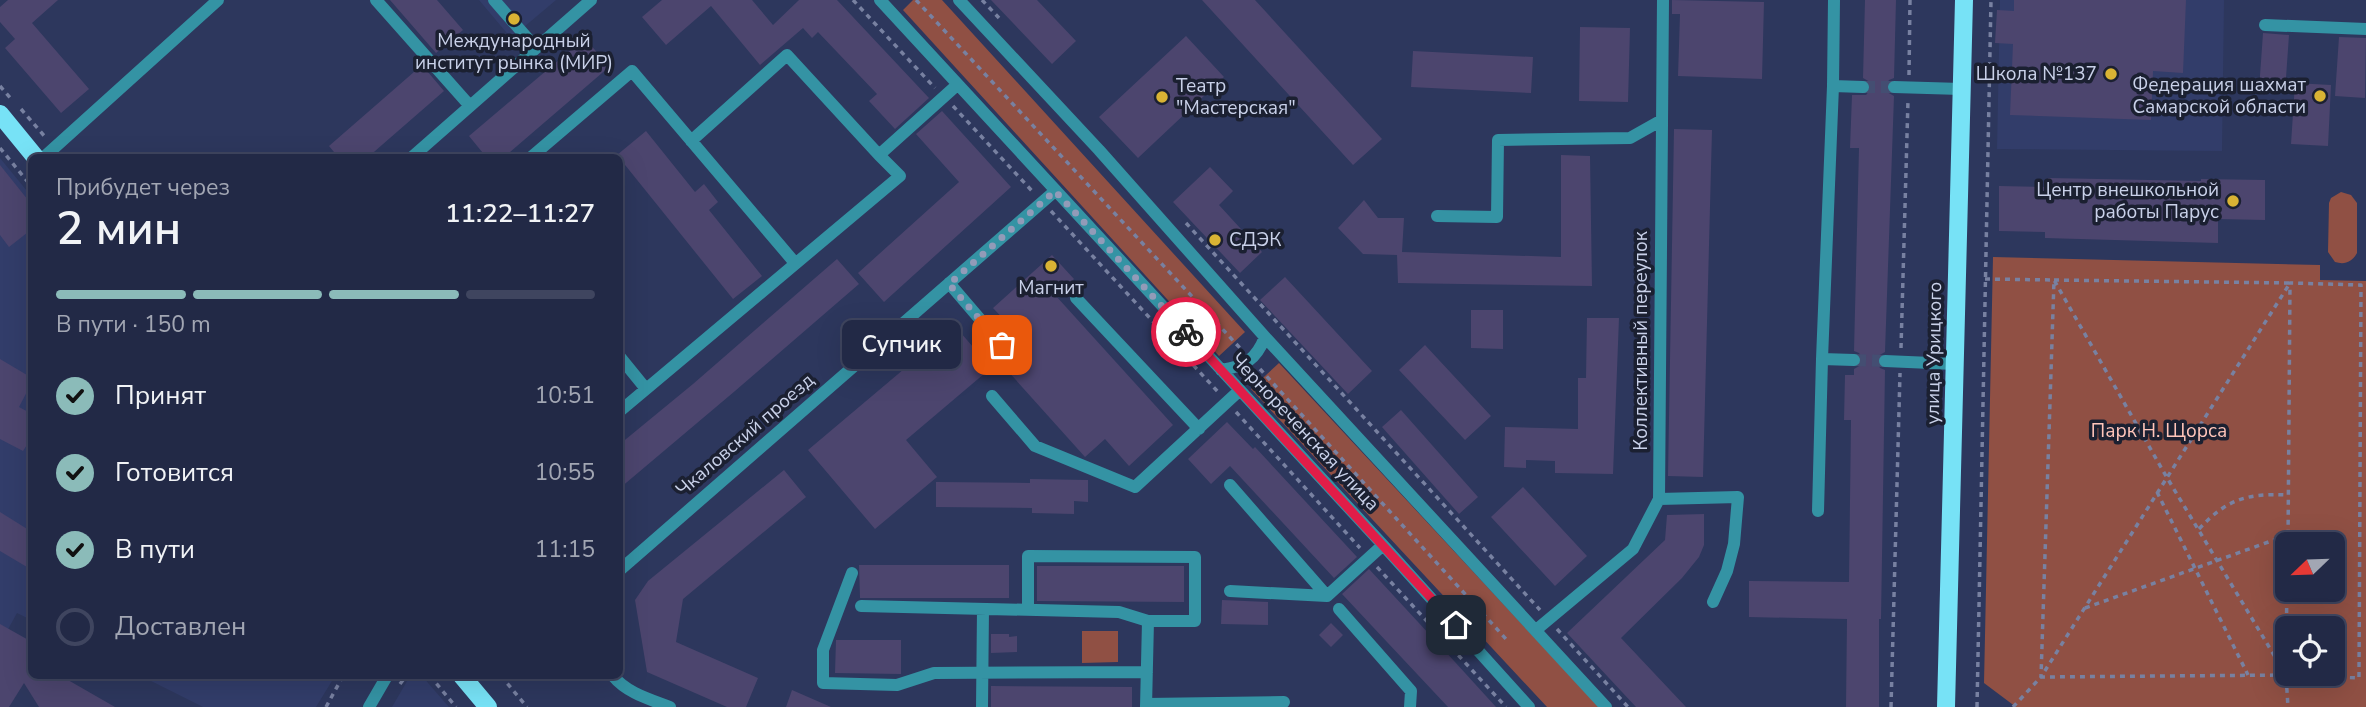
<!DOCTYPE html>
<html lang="ru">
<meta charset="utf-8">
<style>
body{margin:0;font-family:"Nunito Sans",sans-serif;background:#2e3551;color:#f1f3f6;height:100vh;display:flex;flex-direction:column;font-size:26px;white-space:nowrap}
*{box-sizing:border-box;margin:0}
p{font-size:23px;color:#a2a6b3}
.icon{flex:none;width:38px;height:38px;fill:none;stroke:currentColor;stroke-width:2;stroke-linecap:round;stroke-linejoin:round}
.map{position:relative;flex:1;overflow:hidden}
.details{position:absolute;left:28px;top:154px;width:595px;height:525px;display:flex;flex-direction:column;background:#222946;border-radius:10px;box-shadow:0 7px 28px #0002,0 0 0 2px #3f455f}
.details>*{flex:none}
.needle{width:46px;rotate:247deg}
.tools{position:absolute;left:2275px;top:532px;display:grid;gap:14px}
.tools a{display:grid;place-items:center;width:70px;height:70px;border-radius:10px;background:#222946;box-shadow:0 7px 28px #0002,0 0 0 2px #3f455f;font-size:35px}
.pin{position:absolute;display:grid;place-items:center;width:60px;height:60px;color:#fff;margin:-30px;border-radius:14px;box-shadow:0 4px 10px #0006}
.courier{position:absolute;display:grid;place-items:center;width:70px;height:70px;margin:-35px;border:5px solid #e11d48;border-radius:50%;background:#fff;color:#222;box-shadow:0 2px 9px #0007}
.bubble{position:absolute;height:49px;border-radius:10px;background:#222946;box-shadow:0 7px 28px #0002,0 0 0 2px #3f455f;font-size:23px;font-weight:600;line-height:49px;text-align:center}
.headline em{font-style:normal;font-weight:600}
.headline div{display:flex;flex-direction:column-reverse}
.headline{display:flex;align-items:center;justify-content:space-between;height:119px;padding:0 28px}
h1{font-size:46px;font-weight:600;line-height:52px}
.bar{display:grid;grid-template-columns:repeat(4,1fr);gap:10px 7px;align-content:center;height:84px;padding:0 28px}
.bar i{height:9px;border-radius:5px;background:#3f455f}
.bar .selected{background:#8bbbb9}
.bar p{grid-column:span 4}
ol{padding:0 28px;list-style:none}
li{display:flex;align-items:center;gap:21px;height:77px}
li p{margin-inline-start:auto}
li .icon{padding:7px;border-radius:50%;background:#8bbbb9;color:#111;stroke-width:4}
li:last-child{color:#a2a6b3}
li i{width:38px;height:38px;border:4px solid #3f455f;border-radius:50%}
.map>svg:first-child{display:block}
.built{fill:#323d6a}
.green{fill:#905044;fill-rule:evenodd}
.building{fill:#4c456e}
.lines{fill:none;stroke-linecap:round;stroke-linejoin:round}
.minor-tunnel{stroke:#444e72;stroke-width:12;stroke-dasharray:12 6;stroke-linecap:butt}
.path{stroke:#7881a1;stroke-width:3.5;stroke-dasharray:5 5;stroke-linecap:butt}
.minor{stroke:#3493a4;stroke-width:12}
.major{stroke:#77e2f6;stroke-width:18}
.done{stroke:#929bb8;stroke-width:7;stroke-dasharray:0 12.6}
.route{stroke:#e11d48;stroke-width:9}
.poi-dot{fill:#d9b334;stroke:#1b2031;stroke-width:2.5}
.labels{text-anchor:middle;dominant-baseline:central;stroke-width:7;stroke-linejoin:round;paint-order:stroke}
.poi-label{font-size:19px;fill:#c9d1e9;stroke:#1b2031;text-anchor:end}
.street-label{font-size:19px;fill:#c9d1e9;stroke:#1b2031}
.park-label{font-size:19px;fill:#ffc5ba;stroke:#1b2031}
</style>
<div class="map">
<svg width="2366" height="707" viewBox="0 0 2366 707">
<rect width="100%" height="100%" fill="#2d375d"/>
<path class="built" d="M479,0H556L511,38Z
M2000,0H2224L2222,151L1997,149Z
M0,158L32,197L31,620L17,613L0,644Z
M141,676H335L316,707H203Z
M410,676H422L449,707H392Z"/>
<path class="green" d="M913,0H942L1245,332L1219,356L903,10Z
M2341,192L2351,195L2357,203V253C2352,262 2345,265 2335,262L2328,252L2329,203L2331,198Z
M1993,257L2320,265V280L2366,281V707H2016L1984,683ZM2333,544V590H2287V544ZM2333,628V674H2287V628Z
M1279,363L1599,707H1547L1251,389Z
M1082,631H1118V662L1082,663Z"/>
<path class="building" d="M8,0H58L32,23L89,89L61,113L5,48L15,39L0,22V7Z
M390,0H437L463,30L436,53Z
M662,0H752L773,25L799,0H837L929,98L895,129L869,101L877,94L818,32L812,38L803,28L760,65L711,6L666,45L642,17Z
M991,0H1037L1076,41L1052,64Z
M1202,0H1255L1382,139L1353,165Z
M1672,0L1764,2L1762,79L1678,76L1680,14H1672Z
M1865,0H1896L1894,78L1889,80L1885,86L1887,92L1894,96L1885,352L1878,356L1876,361L1880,368L1885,370L1881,619H1879V707H1846L1847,619L1749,617V581L1849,582L1851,420H1844L1845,375H1854V369L1861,365L1863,360L1859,353L1854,351L1859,148H1850L1852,95H1866L1872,88L1870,82L1863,78Z
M2014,0H2186L2183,73L2153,71L2151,120L2010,115L2013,44L1995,43L1997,10L2014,11Z
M1580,27L1630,28L1628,102L1579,101Z
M2263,33L2289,35L2285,92L2259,90Z
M1186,36L1224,77L1138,158L1099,117Z
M2339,37L2366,38L2365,98L2335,96Z
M585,38L609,67L503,158H487L469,136Z
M1413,51L1533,57L1531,93L1411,87Z
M422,65L444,91L367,158H339L329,146Z
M2295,83L2331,85L2328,146L2291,144Z
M942,111L1011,187L884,302L858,273L959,182L916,134Z
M1674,129L1712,130L1703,477L1668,476Z
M646,131L695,192L704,184L718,202L709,210L762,276L733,299L617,155Z
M1561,155L1590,156L1592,286L1398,283L1397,255L1363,254L1338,228L1364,200L1378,218H1404L1402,252L1561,257Z
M0,165L32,205V229L9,247L0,235Z
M1210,167L1233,191L1219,205L1262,252L1240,273L1173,202Z
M2048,178L2201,181V179L2265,180V220L2218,219V243L2045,238V232L1999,231V186L2048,187Z
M1052,255L1074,279L1056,296L1173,425L1129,466L1105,439L1085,457L1006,369L1030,347L993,308Z
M837,259L859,284L735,391L620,488V444L693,384Z
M1285,277L1372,371L1348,394L1260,300Z
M1471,310H1503V349L1471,348Z
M1587,318H1619L1613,474L1555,473V461L1526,460V468L1504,467L1505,427L1578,429V378H1586Z
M955,326L991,368L906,440L937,477L875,529L808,450Z
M1425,345L1491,416L1465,440L1399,370Z
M0,359L32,378V382L19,407L32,414V437L23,451L0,439Z
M1401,410L1478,497L1459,514L1382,427Z
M1227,422L1253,449L1255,447L1357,557L1334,578L1230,466L1211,484L1188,459Z
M784,470L806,497L683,599L676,642L758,678L746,707H727L647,672L635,600L648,581Z
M1030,479L1088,480V502L1074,501V514L1032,513V508L936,507V482L1030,483Z
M1523,487L1587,556L1555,586L1491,517Z
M0,512L32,532V570L0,551Z
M1704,514V545L1699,557L1682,578L1621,638L1686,707H1636L1567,633L1665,540L1667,515Z
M859,565H1009V598H860Z
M1037,566H1184V602L1037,601Z
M1369,569L1455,662L1496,707H1448L1342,594Z
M1222,600L1268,602V625L1221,624Z
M1331,623L1343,635L1331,647L1319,635Z
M0,624L32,642V676H61L115,707H39L24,683L9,707H0Z
M991,634H1009V637L1017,636V652L991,653Z
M836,640H901V674L835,673Z
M991,686L1132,687V707H991Z
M792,690L831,707H786Z"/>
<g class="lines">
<path class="minor-tunnel" d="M1863,87H1894
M1854,360L1885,361"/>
<path class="path" d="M853,0L935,88
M916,0L1240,348
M982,0L999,18
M1909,75L1910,0
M0,86L13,101
M953,106L1033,192
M21,109L46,138
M0,148L32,187
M1051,211L1219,393
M1186,223L1540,610
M1985,279L2054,280L2166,476L2286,675L2288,707
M2054,280L2290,283L2041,677Z
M1901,348L1908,100
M1260,369L1506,639
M1236,412L1360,548
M2157,492L2248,675
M2199,529C2227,499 2247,493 2288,495
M1377,567L1506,707
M2085,608L2288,535
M1557,629L1628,707
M2286,673L2287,576
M430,676L456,707
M501,676L527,707
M400,684L406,676
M326,707L343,676
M1891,707L1900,373
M1977,707L1991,0
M2013,707L2041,677L2286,675L2359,678L2361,285L2290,283L2288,544"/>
<path class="minor" d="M376,0L470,106
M494,0L536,48
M880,0L1383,545L1529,707
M959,0L1099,150L1265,337L1606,707
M2265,25L2366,29
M1833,86L1834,0
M1894,87L1961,89
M691,141L787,55L879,155
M43,158L218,0
M411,158L591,0
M530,158L632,71L795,263
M1437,216L1497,217L1498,140L1630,138L1662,120
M949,283L1002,345
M1076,298L1199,429
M620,357L646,389
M1854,360L1822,359L1833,86L1863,87
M1885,361L1954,364
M1221,370C1245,366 1256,360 1265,337
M992,396L1035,446L1135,487L1240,390
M620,411L900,176L879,155L957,85
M1230,485L1327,596
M1659,499L1738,497L1734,544L1727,571L1713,602
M1818,511L1822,359
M620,570L1055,191
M852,573L823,650V683L897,685L934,673L1147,672
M1230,591L1327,596L1383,545
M861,606L1119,612L1148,621H1195V557L1028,556V610
M1339,609L1411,691L1410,707
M1536,630L1633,549L1659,499L1663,0
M613,676C627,693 649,699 670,707
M1146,704L1284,702
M369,707L387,676
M982,707L983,609
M1146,707L1148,621"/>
<path class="major" d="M0,114L36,158
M462,676L488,707
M1946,707L1964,0"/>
</g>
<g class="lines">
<path class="done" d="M1002,345L949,284L1055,191L1186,332"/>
<path class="route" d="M1186,332L1456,625"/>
</g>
<g class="poi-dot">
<circle cx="514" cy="19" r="7"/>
<circle cx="2111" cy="74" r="7"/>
<circle cx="2320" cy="96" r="7"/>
<circle cx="1162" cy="97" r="7"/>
<circle cx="2233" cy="201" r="7"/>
<circle cx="1215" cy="240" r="7"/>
<circle cx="1051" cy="266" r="7"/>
</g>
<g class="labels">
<g class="poi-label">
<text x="514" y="41" text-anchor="middle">Международный<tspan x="514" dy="22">институт рынка (МИР)</tspan></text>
<text x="2097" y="74">Школа №137</text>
<text x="2306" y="85">Федерация шахмат<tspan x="2306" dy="22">Самарской области</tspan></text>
<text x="1176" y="86" text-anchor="start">Театр<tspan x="1176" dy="22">"Мастерская"</tspan></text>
<text x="2219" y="190">Центр внешкольной<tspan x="2219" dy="22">работы Парус</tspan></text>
<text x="1229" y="240" text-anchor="start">СДЭК</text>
<text x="1051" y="288" text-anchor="middle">Магнит</text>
</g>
<g class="street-label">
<text transform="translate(1641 341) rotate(-90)">Коллективный переулок</text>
<text transform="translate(1934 353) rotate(-89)">улица Урицкого</text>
<text transform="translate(1305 432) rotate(47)">Чернореченская улица</text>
<text transform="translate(745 435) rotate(-41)">Чкаловский проезд</text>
</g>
<g class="park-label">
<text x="2159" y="431">Парк Н. Щорса</text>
</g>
</g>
</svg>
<div class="tools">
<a><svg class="needle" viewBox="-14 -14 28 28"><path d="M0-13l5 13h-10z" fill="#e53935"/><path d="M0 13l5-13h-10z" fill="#a2a6b3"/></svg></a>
<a><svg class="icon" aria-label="locate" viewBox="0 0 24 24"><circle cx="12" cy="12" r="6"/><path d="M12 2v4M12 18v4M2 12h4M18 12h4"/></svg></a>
</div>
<div class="pin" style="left:1002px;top:345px;background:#ea580c"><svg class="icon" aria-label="bag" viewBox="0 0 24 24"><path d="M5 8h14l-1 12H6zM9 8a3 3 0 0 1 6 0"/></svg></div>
<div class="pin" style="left:1456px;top:625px;background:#1f2937"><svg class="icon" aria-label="home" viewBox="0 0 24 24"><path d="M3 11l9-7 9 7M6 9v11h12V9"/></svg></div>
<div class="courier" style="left:1186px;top:332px"><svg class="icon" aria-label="bike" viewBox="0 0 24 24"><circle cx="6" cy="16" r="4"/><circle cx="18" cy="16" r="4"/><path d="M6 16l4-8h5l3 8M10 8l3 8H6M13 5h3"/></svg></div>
<div class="bubble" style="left:842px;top:320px;width:119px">Супчик</div>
<section class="details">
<div class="headline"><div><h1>2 мин</h1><p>Прибудет через</p></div><em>11:22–11:27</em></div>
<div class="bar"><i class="selected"></i><i class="selected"></i><i class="selected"></i><i></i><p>В пути · 150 m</p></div>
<ol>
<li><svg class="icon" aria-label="check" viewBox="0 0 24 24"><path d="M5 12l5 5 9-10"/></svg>Принят<p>10:51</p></li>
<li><svg class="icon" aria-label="check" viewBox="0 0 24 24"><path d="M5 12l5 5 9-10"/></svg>Готовится<p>10:55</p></li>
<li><svg class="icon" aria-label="check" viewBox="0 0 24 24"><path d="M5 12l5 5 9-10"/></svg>В пути<p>11:15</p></li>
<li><i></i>Доставлен</li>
</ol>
</section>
</div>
